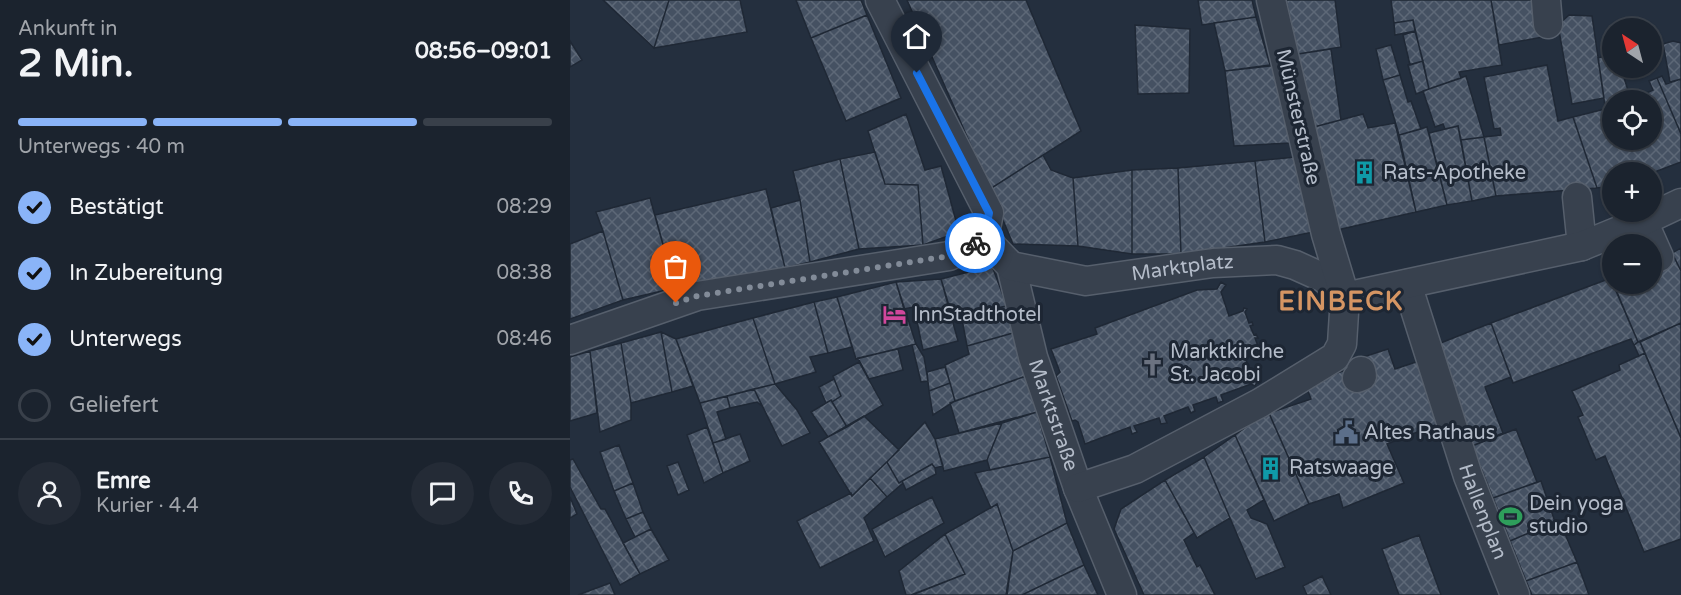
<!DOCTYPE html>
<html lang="de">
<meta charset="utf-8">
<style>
body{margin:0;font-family:"Varela Round",sans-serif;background:#242b36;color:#f1f3f6;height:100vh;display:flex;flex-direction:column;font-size:22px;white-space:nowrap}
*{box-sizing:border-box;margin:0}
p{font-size:20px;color:#a0a4aa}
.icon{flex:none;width:33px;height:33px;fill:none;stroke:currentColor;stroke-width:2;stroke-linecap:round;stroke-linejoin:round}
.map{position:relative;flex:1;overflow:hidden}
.drawer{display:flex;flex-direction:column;background:#1b232e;width:570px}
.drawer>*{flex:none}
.needle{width:39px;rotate:324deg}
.buttons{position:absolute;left:1032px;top:18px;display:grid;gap:12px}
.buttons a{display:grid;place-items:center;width:60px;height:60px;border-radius:50%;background:#1b232e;box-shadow:0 2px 4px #0004,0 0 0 2px #39404a;font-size:30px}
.pin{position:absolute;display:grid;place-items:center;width:51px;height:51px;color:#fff;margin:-62px -26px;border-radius:50% 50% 50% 0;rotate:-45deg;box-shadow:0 0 6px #0007}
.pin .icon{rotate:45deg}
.courier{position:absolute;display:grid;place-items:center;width:60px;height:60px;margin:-30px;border:4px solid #1a73e8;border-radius:50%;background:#fff;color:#222;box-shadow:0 2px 8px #0007}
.headline em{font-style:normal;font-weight:700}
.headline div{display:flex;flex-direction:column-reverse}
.headline{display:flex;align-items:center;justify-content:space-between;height:102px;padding:0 18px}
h1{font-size:39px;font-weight:700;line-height:45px}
.bar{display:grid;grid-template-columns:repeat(4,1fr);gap:9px 6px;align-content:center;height:72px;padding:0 18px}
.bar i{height:8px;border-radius:4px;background:#39404a}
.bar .on{background:#8ab4f8}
.bar p{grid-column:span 4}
.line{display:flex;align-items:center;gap:15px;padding:0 18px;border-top:2px solid #39404a}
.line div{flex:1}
.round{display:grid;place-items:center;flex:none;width:63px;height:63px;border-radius:32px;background:#242b36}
ol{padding:0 18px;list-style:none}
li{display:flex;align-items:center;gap:18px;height:66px}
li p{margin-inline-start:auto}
li .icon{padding:6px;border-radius:50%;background:#8ab4f8;color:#111;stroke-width:4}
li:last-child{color:#a0a4aa}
li i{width:33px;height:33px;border:3px solid #39404a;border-radius:50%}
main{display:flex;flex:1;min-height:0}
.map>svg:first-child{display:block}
.building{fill:url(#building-cross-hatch);stroke:#1f2835;stroke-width:1.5}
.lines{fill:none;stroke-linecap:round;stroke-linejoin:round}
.street-casing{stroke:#565f6c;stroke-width:31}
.street{stroke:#38414e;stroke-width:28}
.done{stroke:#828b98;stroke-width:6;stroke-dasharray:0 10.8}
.route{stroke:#1a73e8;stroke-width:8}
.labels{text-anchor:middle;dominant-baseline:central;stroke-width:6;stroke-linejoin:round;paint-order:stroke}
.street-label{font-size:20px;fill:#b4bcc9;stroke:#1d2633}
.poi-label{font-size:20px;fill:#b4bcc9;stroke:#1d2633;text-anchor:start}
.district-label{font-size:26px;font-weight:bold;letter-spacing:1.5px;fill:#d59563;stroke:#1d2633}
</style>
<main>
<section class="drawer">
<div class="headline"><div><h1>2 Min.</h1><p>Ankunft in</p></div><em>08:56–09:01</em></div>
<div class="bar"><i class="on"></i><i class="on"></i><i class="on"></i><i></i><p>Unterwegs · 40 m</p></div>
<ol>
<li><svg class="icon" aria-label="check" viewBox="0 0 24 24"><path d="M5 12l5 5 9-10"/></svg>Bestätigt<p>08:29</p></li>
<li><svg class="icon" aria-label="check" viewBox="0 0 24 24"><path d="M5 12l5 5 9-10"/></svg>In Zubereitung<p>08:38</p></li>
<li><svg class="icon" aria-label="check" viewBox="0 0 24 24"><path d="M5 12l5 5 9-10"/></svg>Unterwegs<p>08:46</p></li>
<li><i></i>Geliefert</li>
</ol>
<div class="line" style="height:108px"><a class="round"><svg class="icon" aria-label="person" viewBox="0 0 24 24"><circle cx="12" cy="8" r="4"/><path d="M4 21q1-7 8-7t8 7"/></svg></a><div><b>Emre</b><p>Kurier · 4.4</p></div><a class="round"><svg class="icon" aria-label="chat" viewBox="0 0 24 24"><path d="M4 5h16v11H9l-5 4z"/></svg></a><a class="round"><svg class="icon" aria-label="phone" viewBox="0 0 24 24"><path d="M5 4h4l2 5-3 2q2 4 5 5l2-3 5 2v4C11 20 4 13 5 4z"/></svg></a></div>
</section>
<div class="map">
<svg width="1111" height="595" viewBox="0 0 1111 595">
<defs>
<pattern id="building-cross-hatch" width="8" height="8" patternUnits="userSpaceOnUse" patternTransform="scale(1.5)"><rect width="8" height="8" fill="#455162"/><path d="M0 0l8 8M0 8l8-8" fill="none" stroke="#5d6877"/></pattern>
</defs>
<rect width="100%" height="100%" fill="#242f3e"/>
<path class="building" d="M33,0H99L84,48Z
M99,0H170L177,32L84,48Z
M226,0H291L297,15L241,38Z
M337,0H456L511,131L420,189Z
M628,0H682L686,17L632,25Z
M716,0H765L771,47L728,54Z
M821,0H921L932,65L889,72L891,78L859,89L843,20L824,23Z
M921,0H968L973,37L929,45Z
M297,15L331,98L276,121L241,38Z
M999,15L1022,16L1034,98L1002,104L988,25Z
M686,17L700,65L655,71L644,23Z
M843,20L845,31L825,35L824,23Z
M565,25L620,29L619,93L568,94Z
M845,31L853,61L840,65L833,35Z
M0,41L12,60L0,67Z
M1103,41L1111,43V79L1100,82L1093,44Z
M821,45L830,75L813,80L806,49Z
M761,49L771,120L740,128L728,54Z
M1042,54V68H1051L1061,100H1042V110L1036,113L1028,58Z
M853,61L859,89L846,94L838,65Z
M709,65L721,143L664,146L655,71Z
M977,65L988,121L1003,117L1027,188L926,196L914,137L931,135L930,128L924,129L914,77Z
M830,75L838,102L841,101L851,129L829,135L813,80Z
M896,76L914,137L891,140L888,126L875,129L873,124L865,127L853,91Z
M1092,76L1096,84L1111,79V134L1087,78Z
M1087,78L1111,134V162L1082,173L1042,172V186L1027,188L1003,117L1035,109L1036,113L1042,110V140H1082V100H1069L1074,99L1072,95L1083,90L1079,81Z
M336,114L355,170L371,166L389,232L353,245L348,185L315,184L298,131Z
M793,114L798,128L825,123L846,212L767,230L740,128Z
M888,126L902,201L877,205L859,133Z
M857,127L877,205L846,212L829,135Z
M914,137L926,196L902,201L891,140Z
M305,152L315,184L348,185L353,245L289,249L270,159Z
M473,155L481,170L503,178L508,246L443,244L420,189Z
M726,157L743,232L695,242L685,161Z
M270,159L289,249L240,262L230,200L223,171Z
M685,161L695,242L611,254L608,168Z
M608,168L611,254H562V170Z
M562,170V254L508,246L503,178Z
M196,189L215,268L105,288L85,215Z
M80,198L105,288L53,300L33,231L26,212Z
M230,200L240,262L215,268L201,208Z
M33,231L53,300L0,319V244Z
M1111,248V271L1102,253Z
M1102,253L1111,271V323L1068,342L1043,284H1082V261Z
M422,266L437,306L382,316L371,279Z
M1041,278L1068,342L1064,345L1061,339L943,383L921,323Z
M371,279L388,341L353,350L344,307L334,309L326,282Z
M326,282L346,344L286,359L267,297Z
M651,282L656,285L651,292L659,316L673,311L674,308L677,309L675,312L679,323L682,322L683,325L680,326L684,335L686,334L688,338H685L689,349L693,351L690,354L687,352L675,357L683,379L687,382L685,386L681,384L651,395L653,401L648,403L646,397L623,405L625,411L621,413L618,407L594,416L597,423L591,424L589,418L564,426L567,432L562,434L560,427L515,444L508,422L505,420L502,421L486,376L490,372L481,349L527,334L525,328L627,290L647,289Z
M267,297L282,347L258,353L244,302Z
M244,302L258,353L240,357L246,372L205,384L183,318Z
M437,306L443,333L397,346L391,314Z
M183,318L205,384L130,403L106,339Z
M921,323L941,377L915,387L933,433L902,446L863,346Z
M1111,323V438L1070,342Z
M91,332L102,392L61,403L51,343Z
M91,332L106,339L123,386L102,392Z
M443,333L456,376L385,401L375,365L399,354L397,346Z
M1068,342H1070L1075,353L1069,356L1064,345Z
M51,343L61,403V420L30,432L20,351Z
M346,344L354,357L358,381L351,382L342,345Z
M328,349L333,370L299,379L288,358Z
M818,349L825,369L852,360L873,422L817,444L834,483L773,508L769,494L739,504L699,413L741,399L736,386L758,376L773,371L779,385L790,358Z
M20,351L27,413L0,421V357Z
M1075,353L1111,438V539L1074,552L1035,456L1026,460L1008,417L1013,415L1002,391L1050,370L1049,365Z
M289,362L313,405L277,427L262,402L271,396L263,376Z
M375,367L380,383L359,391L357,372Z
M456,376L467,412L389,433L380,403Z
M264,379L271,396L262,402L261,400L256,403L249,387Z
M380,383L385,401L363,415L359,391Z
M205,384L227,410L240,433L212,446L184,389Z
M184,389L192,406L187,402L160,408L157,396Z
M157,396L160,408L147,412L156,439L143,443L130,403Z
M261,400L277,427L258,437L241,412Z
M698,411L739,504L704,521L665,435Z
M467,412L480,457L420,470L417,460L432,423Z
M294,416L329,450L282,496L249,442Z
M355,422L365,439L373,466L365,468L362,464L329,483L317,462Z
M432,423L417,460L374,471L365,439Z
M137,427L153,473L134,483L117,435Z
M946,429L967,482L923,498L902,446Z
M170,434L180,461L153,473L143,443Z
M665,435L694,500L677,510L681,518L697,524L715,567L686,579L634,457Z
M49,445L63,483L44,491L30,452Z
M480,457L497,523L443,551L427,504L421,508L405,473Z
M634,457L660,518L627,538L595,480Z
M3,459L31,509H35L70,574L50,585L0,487V460Z
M108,462L119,490L108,495L97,466Z
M317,462L329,483L332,481L333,483L317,497L300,478Z
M362,464L365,468L366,474L336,490L332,481Z
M300,478L317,497L294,518L304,541L250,568L227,521L281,493L282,496Z
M595,480L624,533L614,540L627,567L630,565L645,595H574L544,529L551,509Z
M971,481L985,522L940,541L923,498Z
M63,483L73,512L56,519L44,491Z
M0,497L7,514L0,518Z
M362,497L374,523L315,557L302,529Z
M427,504L443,551L437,595H342L395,574L375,534Z
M73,512L81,529L65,537L56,519Z
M989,520L1007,562L956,581L940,541Z
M497,523L514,565L452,595H436L443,551Z
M81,529L99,560L70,574L53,543Z
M375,534L395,574L341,595H336L329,571Z
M849,535L871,595H829L812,549Z
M1007,562L1019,595H962L956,581Z
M514,565L528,595H452Z
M752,576L761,595H737L733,586Z
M40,583L45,595H8Z"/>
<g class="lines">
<defs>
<g id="street">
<path d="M310,0L419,213L414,238"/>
<path d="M976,0L978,24"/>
<path d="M1007,197L1012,246"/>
<path d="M1073,221L1089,257"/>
<path id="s1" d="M414,238L441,266L463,357L508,488L552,595"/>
<path id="s2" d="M441,266L516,281L643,263L707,260L725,265L754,278L775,297"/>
<path id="s3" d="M837,284L898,476L945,595"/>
<path d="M775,297L1012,246L1073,221L1111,203"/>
<path d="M0,340L127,296L379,256L414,238"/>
<path d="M787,378L792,376L791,371"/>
<path d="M508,488L565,469L690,403L765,357L772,344L775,297L756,234L701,0"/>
</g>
</defs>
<use href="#street" class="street-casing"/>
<use href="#street" class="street"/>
</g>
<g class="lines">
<path class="done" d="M106,303L127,296L379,256L405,243"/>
<path class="route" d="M347,73L419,213L414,238L405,243"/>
</g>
<defs>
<symbol id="building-bare" viewBox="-9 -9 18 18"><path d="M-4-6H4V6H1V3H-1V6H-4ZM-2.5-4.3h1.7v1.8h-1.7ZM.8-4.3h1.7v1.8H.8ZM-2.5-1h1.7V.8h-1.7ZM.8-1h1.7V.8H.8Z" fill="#0f9aa8" stroke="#1d2633" stroke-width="2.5" paint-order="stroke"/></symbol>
<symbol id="hotel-bare" viewBox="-9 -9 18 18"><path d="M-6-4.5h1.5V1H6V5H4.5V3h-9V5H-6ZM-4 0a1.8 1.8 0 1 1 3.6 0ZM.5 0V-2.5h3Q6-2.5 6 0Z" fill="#d1479c" stroke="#1d2633" stroke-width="2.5" paint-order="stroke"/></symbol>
<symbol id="church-bare" viewBox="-9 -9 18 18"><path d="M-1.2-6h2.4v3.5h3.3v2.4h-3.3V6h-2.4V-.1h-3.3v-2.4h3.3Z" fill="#6b7280" stroke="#1d2633" stroke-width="2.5" paint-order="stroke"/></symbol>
<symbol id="civic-bare" viewBox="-9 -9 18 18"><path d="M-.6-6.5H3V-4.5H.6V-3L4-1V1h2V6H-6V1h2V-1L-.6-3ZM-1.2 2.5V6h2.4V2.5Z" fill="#5c6f8a" stroke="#1d2633" stroke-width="2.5" paint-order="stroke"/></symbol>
<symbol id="stadium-bare" viewBox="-9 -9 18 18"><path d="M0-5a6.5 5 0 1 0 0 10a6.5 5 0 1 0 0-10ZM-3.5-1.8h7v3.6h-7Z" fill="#2e9e5b" stroke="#1d2633" stroke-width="2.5" paint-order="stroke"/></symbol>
</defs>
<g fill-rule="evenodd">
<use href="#building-bare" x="778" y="156" width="33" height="33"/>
<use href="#hotel-bare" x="308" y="298" width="33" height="33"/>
<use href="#church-bare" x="566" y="348" width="33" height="33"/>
<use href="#civic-bare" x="760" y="416" width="33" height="33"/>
<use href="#building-bare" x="684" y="452" width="33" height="33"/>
<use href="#stadium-bare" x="924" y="500" width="33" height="33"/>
</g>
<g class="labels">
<g class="street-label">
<text transform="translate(728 117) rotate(77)">Münsterstraße</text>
<text stroke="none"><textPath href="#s2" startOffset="174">Marktplatz</textPath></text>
<text stroke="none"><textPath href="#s1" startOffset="194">Marktstraße</textPath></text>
<text stroke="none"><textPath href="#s3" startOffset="240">Hallenplan</textPath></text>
</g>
<g class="poi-label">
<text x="813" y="173">Rats-Apotheke</text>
<text x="343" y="315">InnStadthotel</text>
<text x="600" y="352">Marktkirche<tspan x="600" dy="23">St. Jacobi</tspan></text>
<text x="794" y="433">Altes Rathaus</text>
<text x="719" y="468">Ratswaage</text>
<text x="959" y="504">Dein yoga<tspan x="959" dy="23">studio</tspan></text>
</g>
<g class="district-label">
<text x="771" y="301">EINBECK</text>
</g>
</g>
</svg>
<div class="buttons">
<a><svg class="needle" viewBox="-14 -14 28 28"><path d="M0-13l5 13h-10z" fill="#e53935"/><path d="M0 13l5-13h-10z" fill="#a0a4aa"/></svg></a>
<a><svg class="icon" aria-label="locate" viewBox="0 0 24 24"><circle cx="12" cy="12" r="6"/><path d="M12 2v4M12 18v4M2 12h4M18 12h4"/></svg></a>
<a>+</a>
<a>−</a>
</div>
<div class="pin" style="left:106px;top:303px;background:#ea580c"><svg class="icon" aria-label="bag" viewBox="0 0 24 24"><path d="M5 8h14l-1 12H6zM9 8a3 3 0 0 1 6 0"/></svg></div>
<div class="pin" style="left:347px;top:73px;background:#1f2937"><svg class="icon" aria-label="home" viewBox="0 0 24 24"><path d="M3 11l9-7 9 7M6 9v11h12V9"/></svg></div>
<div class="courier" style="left:405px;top:243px"><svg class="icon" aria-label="bike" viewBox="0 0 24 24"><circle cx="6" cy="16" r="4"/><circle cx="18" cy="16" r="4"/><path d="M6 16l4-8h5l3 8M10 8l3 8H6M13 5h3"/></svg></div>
</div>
</main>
